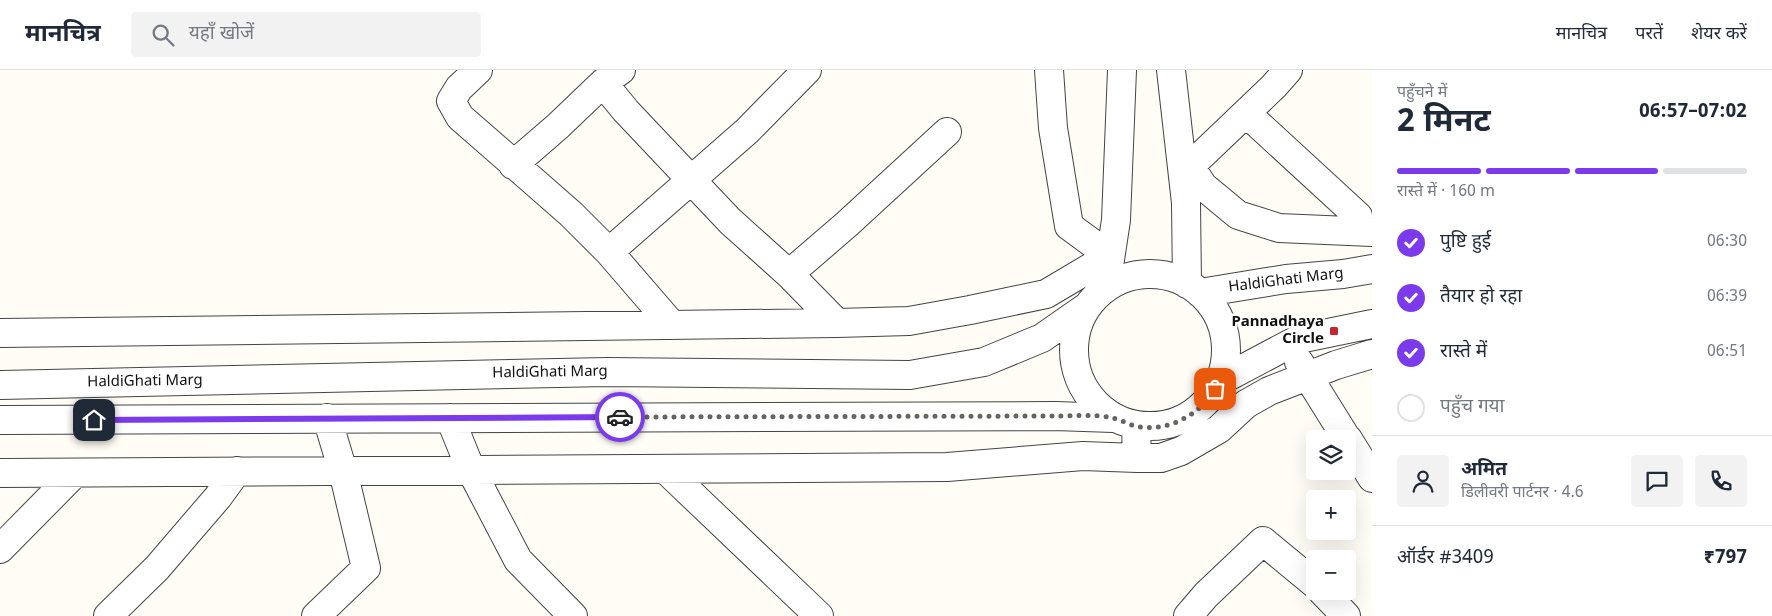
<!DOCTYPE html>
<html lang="hi">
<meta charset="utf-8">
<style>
body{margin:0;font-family:Georgia,"Noto Sans Devanagari",serif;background:#f2f2f3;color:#1f2937;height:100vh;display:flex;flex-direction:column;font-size:19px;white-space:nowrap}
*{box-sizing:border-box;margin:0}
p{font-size:16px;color:#747a83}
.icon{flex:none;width:28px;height:28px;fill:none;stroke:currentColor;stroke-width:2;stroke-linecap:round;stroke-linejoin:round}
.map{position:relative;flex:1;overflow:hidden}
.drawer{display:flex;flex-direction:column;background:#fff;width:400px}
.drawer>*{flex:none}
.fabs{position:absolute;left:1306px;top:360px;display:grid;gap:10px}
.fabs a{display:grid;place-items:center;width:50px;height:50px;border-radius:5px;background:#fff;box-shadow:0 5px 20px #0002;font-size:25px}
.pin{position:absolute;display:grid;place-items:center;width:42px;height:42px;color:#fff;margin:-21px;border-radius:10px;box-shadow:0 2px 8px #0006}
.courier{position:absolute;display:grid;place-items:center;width:50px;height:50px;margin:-25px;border:4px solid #7c3aed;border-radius:50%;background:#fff;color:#222;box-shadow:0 1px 6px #0007}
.overview em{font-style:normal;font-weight:700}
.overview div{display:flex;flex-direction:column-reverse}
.overview{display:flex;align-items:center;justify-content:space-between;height:85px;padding:0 25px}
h1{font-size:32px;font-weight:700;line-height:38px}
.bar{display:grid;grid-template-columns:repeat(4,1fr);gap:8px 5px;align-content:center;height:60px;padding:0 25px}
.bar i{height:6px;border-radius:4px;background:#e0e1e3}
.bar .selected{background:#7c3aed}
.bar p{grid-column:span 4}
.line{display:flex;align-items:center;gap:12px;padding:0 25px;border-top:1px solid #e0e1e3}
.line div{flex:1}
.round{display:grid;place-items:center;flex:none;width:52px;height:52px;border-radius:5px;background:#f2f2f3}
ol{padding:0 25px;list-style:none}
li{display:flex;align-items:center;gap:15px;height:55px}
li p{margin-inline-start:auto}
li .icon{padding:5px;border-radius:50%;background:#7c3aed;color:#fff;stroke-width:4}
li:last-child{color:#747a83}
li i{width:28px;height:28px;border:2px solid #e0e1e3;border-radius:50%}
header{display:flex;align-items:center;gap:30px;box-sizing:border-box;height:70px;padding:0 25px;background:#fff;border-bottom:1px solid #e0e1e3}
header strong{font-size:24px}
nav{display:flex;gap:28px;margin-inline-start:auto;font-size:18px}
.search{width:350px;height:45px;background:#f2f2f3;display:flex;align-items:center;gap:12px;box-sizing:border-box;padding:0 18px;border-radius:5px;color:#747a83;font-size:19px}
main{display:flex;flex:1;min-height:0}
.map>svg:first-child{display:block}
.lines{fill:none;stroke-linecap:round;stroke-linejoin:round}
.minor-casing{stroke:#444;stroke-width:30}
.minor{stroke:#fff;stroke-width:28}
.done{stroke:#646461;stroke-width:5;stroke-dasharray:0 9}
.route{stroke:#7c3aed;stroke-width:6}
.poi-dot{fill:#c4262e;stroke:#fff;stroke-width:2}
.labels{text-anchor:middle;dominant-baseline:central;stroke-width:5;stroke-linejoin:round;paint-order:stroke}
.street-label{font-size:15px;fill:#111;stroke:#fff}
.poi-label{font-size:15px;font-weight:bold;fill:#111;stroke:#fff;text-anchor:end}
</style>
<header>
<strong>मानचित्र</strong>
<div class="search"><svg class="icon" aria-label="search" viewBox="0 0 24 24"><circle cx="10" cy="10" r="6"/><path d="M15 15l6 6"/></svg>यहाँ खोजें</div>
<nav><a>मानचित्र</a><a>परतें</a><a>शेयर करें</a></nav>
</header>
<main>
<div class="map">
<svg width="1372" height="546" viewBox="0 0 1372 546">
<rect width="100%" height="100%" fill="#fffdf5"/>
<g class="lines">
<defs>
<path id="minor" d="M478,0L459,18L451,31L460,47L571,144L609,182L672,255
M1049,0L1053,58L1069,156L1110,186
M1171,0L1186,133L1187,214
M603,13L626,41L730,151L789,204L837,253
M1246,43L1358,146
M1180,81L1203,116L1238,145L1279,158L1372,162
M513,95L558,56L603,13L621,0
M1183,103L1274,16L1288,0
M609,182L747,61L807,0
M1108,203L1116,150L1122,0
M1074 280a76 76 0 1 1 152 0a76 76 0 1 1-152 0Z
M789,204L847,154L947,62
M1200,223L1286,209L1343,204L1372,199
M0,263L837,253L909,251L970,240L1046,224L1110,186
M1299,292L1347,369
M1220,311L1299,269L1372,254
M0,315L607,302L910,305L984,292L1042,268L1085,238
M450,348L471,400L518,490L573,546
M0,350L1055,346L1113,348
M1348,369L1372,408
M1137,388H1161L1181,381L1219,359L1246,334L1269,321L1336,295L1372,284
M665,399L819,546
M0,403L947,397L1083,386L1137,388L1136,356
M0,479L75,403
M1322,521L1346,546
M108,546L157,498L218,427L237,401
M316,546L366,498L343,401L327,348
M1188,546L1206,525L1263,471L1315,514"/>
</defs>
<use href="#minor" class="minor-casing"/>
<use href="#minor" class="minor"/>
</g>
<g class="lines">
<path class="done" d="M620,347L1055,346C1073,346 1096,344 1113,348C1121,350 1128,354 1135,356C1166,363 1199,346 1215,319"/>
<path class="route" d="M94,350L620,347"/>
</g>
<rect class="poi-dot" x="1329" y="256" width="10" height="10" rx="2.5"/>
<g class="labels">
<g class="street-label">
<text transform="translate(1286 211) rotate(-7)">HaldiGhati Marg</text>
<text transform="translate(550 303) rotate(-1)">HaldiGhati Marg</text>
<text transform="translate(145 312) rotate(-1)">HaldiGhati Marg</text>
</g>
<g class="poi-label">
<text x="1324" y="252">Pannadhaya<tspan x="1324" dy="17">Circle</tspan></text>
</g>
</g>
</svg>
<div class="fabs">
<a><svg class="icon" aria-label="layers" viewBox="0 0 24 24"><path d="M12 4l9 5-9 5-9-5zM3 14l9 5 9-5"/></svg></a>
<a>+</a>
<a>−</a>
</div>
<div class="pin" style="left:1215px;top:319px;background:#ea580c"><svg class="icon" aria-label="bag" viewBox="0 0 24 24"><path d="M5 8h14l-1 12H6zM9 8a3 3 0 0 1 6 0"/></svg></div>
<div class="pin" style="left:94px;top:350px;background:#1f2937"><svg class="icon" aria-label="home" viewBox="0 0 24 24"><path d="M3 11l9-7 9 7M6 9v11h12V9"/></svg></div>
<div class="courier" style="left:620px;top:347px"><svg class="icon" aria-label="car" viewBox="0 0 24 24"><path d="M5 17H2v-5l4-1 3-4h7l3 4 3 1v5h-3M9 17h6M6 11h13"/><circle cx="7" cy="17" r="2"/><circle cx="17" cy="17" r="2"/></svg></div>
</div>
<section class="drawer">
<div class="overview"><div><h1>2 मिनट</h1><p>पहुँचने में</p></div><em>06:57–07:02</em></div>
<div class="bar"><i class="selected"></i><i class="selected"></i><i class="selected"></i><i></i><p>रास्ते में · 160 m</p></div>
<ol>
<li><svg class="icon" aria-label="check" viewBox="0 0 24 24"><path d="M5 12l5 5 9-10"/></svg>पुष्टि हुई<p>06:30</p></li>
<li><svg class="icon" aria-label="check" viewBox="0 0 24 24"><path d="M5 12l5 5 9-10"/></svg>तैयार हो रहा<p>06:39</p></li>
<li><svg class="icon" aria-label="check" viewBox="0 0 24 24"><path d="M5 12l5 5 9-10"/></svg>रास्ते में<p>06:51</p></li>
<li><i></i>पहुँच गया</li>
</ol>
<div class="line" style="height:90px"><a class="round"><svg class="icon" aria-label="person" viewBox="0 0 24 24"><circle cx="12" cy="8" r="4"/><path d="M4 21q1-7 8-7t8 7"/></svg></a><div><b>अमित</b><p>डिलीवरी पार्टनर · 4.6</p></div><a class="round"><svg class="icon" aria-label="chat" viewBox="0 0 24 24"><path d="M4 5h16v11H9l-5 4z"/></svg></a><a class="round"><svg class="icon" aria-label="phone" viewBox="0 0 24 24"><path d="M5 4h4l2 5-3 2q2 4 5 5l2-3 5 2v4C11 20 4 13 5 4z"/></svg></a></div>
<div class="line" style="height:65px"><div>ऑर्डर #3409</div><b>₹797</b></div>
</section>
</main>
